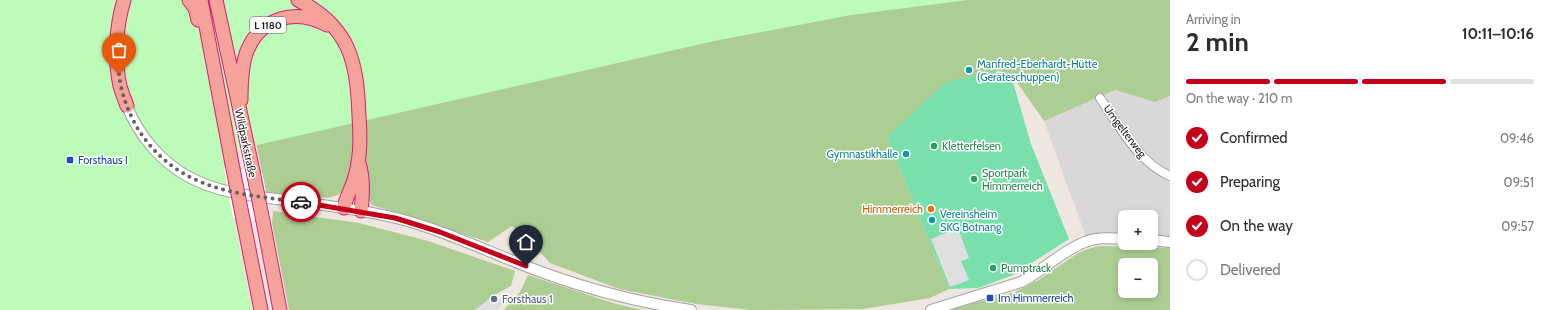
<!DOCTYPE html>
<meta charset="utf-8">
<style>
body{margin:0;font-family:Cabin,sans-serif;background:#f2f2f3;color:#2b2b33;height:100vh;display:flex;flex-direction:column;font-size:15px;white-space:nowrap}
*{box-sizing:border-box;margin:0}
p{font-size:13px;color:#7c7c81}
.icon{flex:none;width:22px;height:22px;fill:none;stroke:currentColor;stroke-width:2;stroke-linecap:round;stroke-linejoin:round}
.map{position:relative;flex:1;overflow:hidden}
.side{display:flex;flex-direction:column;background:#fff;width:380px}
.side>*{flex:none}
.fabs{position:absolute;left:1118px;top:210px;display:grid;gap:8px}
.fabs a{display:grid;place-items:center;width:40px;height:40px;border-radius:6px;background:#fff;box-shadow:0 2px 6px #0003;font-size:20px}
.pin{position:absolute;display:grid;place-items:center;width:34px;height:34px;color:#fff;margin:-41px -17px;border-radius:50% 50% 50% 0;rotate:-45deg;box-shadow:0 0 4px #0007}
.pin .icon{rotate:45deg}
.courier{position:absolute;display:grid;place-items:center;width:40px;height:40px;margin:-20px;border:3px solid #c5001a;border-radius:50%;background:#fff;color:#222;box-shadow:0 1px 5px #0007}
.overview em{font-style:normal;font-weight:700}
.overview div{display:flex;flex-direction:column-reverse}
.overview{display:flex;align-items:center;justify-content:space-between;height:68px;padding:0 16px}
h1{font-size:26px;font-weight:700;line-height:30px}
.bar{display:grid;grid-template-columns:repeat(4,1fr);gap:6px 4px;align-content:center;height:48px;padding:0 16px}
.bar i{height:5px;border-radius:3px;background:#e1e1e2}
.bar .selected{background:#c5001a}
.bar p{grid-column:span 4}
ol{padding:0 16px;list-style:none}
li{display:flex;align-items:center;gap:12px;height:44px}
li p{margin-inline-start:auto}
li .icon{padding:4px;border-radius:50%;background:#c5001a;color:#fff;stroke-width:4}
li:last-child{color:#7c7c81}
li i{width:22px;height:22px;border:2px solid #e1e1e2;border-radius:50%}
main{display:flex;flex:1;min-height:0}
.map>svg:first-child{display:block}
.residential{fill:#d9d7d8}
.forest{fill:#acce92;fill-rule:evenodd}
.park{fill:#bcfbb8}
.pitch{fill:#79e0ab}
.parking{fill:#dfdfdf}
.pier{fill:#fff}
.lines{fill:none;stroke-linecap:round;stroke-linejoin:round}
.minor-casing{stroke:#a2a2a2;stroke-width:10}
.tertiary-casing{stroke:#a2a2a2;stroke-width:12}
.trunk-casing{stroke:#db1d77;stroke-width:15}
.minor{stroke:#fff;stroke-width:8}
.tertiary{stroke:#fff;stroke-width:10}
.trunk{stroke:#f4a29a;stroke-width:13}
.trunk-bridge-casing{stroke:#db1d77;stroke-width:15;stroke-linecap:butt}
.trunk-bridge{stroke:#f4a29a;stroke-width:13}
.done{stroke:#646260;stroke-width:4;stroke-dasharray:0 7.2}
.route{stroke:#c5001a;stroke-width:5}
.culture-dot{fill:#0f9aa8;stroke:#fff;stroke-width:1.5}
.leisure-dot{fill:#2e9e5b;stroke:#fff;stroke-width:1.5}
.transit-dot{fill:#1a4fb4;stroke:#fff;stroke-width:1.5}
.food-dot{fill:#e8710a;stroke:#fff;stroke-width:1.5}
.service-dot{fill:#5c6f8a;stroke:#fff;stroke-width:1.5}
.labels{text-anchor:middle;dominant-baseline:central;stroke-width:3;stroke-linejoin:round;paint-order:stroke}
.shield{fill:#fff;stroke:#5f5f5f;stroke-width:1}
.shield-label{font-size:10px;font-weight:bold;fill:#1b1b1b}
.culture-label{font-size:11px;fill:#0d838f;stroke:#fff;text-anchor:start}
.street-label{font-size:11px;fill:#1b1b1b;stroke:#fff}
.leisure-label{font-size:11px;fill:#27864d;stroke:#fff;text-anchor:start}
.transit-label{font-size:11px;fill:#164399;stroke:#fff;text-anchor:start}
.food-label{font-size:11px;fill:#c56008;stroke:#fff;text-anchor:end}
.service-label{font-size:11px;fill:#4e5e75;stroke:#fff;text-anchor:start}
</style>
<main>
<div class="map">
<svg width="1170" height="310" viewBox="0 0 1170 310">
<rect width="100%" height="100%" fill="#ede7df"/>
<path class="residential" d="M1115,90L1155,102L1170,96V242L1151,241V217H1125V239L1086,237L1044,121Z"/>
<path class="forest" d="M311,0H1170V96L1155,102L1115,90L1044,121L1010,72L887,137L949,289L930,298L863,309L751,310L696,304L619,289L550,263L538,250H520L527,240L512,226L488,242L372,205L368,199L364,158L366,157L367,139L364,92Z
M355,111L353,165L344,191L338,195L327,198L266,192L251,118Z
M273,211L359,223L428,241L515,271L511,286L495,295L475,310H289L272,223Z
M1099,246L1170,248V310H947L1015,292L1040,279L1078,253L1088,249ZM1125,265H1151V291H1125Z
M528,275L616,304L643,310H504L520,292Z"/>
<path class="park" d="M0,0H968L851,15L714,41L240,149L224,168L252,310H0Z"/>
<path class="pitch" d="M995,71L1010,72L1031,144L1069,239L1013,275L978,288L949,289L887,137L946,82Z"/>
<path class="parking" d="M958,228L969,258L961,261L969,280L950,287L931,239Z
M495,295L503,303L497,310H475Z"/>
<path class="pier" d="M224,168L262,172L272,223L233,218Z"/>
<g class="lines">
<defs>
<path id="minor" d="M1100,98C1119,126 1138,162 1170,176"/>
<path id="tertiary" d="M127,106C139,136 161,162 189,177C218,193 253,196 285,200C322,205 360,209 396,218C448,231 496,256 547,274C594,291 642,303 691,310
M1151,240L1170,242
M931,310L1021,282C1043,271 1061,251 1085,242C1097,237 1112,238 1125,239"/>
<path id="trunk" d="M124,0C116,26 114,59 120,86C122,93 125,100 127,106
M189,0L195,8L198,20
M201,0L233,169
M216,0L253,171
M298,0C350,27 357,61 359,116C360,131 361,148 358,162C357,170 354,181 351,188C348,195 345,201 344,208
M241,100C241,86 242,64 247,51C261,17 296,8 327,25
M359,163C364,179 363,195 361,211
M243,219L261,310
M263,221L280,310"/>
</defs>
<use href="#minor" class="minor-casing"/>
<use href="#tertiary" class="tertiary-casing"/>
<use href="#trunk" class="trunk-casing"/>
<use href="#minor" class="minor"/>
<use href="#tertiary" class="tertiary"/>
<use href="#trunk" class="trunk"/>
<defs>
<path id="trunk-bridge" d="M233,169L243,219
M253,171L263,221"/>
</defs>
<use href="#trunk-bridge" class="trunk-bridge-casing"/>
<use href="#trunk-bridge" class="trunk-bridge"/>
</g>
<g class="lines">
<path class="done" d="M119,74C121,93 128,112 138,129C177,190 236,194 301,202"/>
<path class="route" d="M301,202L395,218L440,232L526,266"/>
</g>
<g class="culture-dot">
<circle cx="969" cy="70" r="4"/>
<circle cx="906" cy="154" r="4"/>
<circle cx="932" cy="220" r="4"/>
</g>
<g class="leisure-dot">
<circle cx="934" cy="146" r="4"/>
<circle cx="974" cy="179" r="4"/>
<circle cx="993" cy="268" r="4"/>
</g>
<g class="transit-dot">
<rect x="66" y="156" width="8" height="8" rx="2"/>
<rect x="986" y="294" width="8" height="8" rx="2"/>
</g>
<circle class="food-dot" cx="931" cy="209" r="4"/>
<circle class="service-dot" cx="494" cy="299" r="4"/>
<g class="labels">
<rect class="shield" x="250" y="17" width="36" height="16" rx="3"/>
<g class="shield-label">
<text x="268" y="25">L 1180</text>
</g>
<g class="culture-label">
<text x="977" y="64">Manfred-Eberhardt-Hütte<tspan x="977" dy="13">(Geräteschuppen)</tspan></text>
<text x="898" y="154" text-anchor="end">Gymnastikhalle</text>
<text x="940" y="214">Vereinsheim<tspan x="940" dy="13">SKG Botnang</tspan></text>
</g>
<g class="street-label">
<text transform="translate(1125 131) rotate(53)">Umgelterweg</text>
<text transform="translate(246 143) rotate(78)">Wildparkstraße</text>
</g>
<g class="leisure-label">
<text x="942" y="146">Kletterfelsen</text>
<text x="982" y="173">Sportpark<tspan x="982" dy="13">Himmerreich</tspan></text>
<text x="1001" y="268">Pumptrack</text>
</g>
<g class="transit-label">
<text x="78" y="160">Forsthaus I</text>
<text x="998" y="298">Im Himmerreich</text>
</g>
<g class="food-label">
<text x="923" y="209">Himmerreich</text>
</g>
<g class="service-label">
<text x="502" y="299">Forsthaus 1</text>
</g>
</g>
</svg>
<div class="fabs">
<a>+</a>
<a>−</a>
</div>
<div class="pin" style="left:119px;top:74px;background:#ea580c"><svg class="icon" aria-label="bag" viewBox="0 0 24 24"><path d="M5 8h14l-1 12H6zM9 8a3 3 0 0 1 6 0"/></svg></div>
<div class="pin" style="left:526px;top:266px;background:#1f2937"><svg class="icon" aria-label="home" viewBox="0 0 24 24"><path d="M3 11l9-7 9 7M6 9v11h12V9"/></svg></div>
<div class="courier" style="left:301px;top:202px"><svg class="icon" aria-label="car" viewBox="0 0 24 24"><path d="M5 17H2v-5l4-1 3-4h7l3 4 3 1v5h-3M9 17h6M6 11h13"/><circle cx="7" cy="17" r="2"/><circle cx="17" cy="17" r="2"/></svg></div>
</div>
<section class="side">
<div class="overview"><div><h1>2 min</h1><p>Arriving in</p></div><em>10:11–10:16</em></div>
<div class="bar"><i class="selected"></i><i class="selected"></i><i class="selected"></i><i></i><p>On the way · 210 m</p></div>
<ol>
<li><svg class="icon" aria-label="check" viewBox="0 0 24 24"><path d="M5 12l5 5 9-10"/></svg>Confirmed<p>09:46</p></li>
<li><svg class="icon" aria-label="check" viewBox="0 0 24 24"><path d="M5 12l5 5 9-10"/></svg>Preparing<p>09:51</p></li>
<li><svg class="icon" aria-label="check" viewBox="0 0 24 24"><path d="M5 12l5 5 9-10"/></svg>On the way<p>09:57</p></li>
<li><i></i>Delivered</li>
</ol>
</section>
</main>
